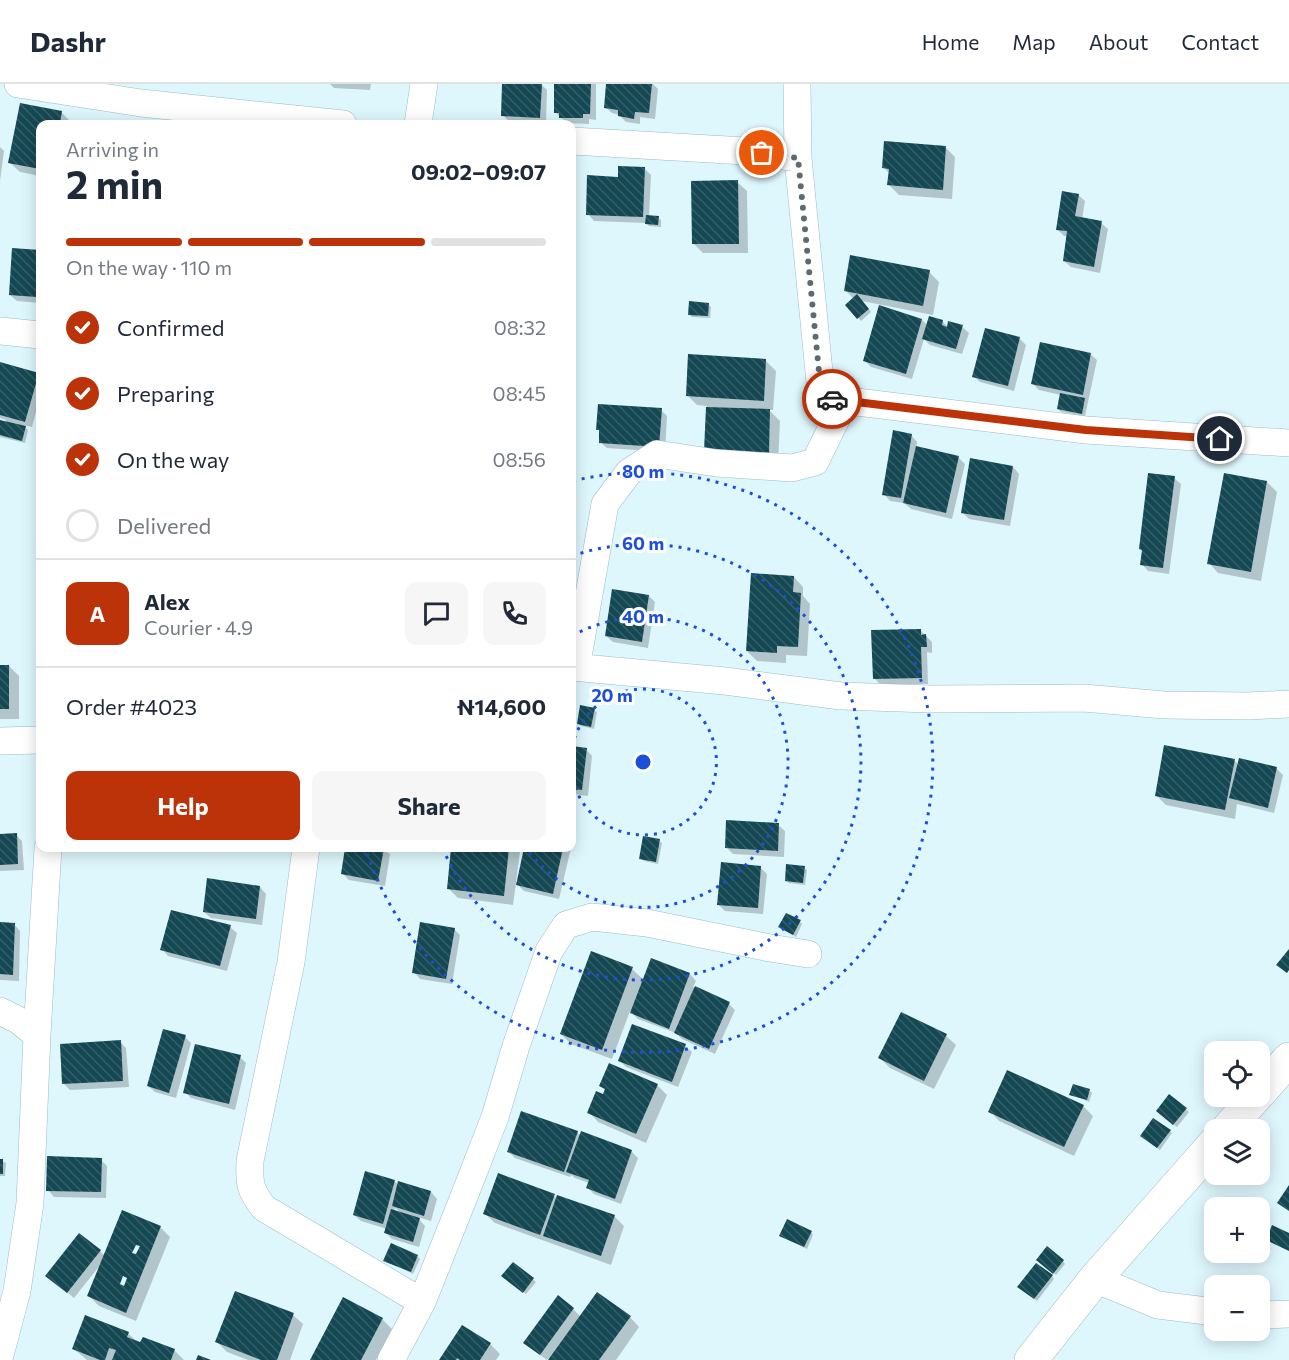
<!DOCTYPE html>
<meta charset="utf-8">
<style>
body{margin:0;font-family:Commissioner,sans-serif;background:#f6f6f7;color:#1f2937;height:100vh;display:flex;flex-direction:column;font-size:22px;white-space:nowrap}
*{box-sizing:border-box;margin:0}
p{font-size:20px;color:#747a83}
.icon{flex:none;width:33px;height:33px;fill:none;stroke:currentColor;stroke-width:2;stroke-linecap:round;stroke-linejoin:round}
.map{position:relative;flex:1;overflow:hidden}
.panel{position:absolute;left:36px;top:36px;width:540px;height:732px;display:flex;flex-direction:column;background:#fff;border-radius:12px;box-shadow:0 3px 15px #0003}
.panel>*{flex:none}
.tools{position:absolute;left:1204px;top:957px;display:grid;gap:12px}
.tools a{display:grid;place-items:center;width:66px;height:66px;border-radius:12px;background:#fff;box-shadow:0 3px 15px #0003;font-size:30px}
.pin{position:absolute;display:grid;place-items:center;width:51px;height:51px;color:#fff;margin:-26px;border:3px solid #fff;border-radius:50%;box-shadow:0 2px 6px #0007}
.courier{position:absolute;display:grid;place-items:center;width:60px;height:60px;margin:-30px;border:4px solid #bc3309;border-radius:50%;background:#fff;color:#222;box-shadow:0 2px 8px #0007}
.head em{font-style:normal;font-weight:700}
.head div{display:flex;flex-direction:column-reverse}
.head{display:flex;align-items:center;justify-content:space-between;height:102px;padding:0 30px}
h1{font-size:39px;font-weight:700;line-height:45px}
.bar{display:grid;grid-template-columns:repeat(4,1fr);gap:9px 6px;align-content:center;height:72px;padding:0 30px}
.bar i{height:8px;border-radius:4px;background:#e0e1e3}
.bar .on{background:#bc3309}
.bar p{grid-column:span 4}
.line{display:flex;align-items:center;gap:15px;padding:0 30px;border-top:2px solid #e0e1e3}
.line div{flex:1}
.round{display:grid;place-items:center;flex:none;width:63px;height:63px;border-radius:12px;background:#f6f6f7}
ol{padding:0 30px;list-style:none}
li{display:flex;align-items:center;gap:18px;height:66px}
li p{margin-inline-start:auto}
li .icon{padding:6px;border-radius:50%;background:#bc3309;color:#fff;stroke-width:4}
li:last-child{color:#747a83}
li i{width:33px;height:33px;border:3px solid #e0e1e3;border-radius:50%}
.primary-button{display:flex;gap:12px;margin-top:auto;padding:12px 30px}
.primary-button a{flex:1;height:69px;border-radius:12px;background:#bc3309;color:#fff;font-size:24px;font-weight:700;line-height:69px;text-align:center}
.primary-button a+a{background:#f6f6f7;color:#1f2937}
header{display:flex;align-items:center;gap:36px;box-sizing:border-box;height:84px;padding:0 30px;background:#fff;border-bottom:2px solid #e0e1e3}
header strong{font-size:28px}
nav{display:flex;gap:33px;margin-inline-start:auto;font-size:21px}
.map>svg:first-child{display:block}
.shadow{fill:#0003;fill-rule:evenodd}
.building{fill:url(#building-back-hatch);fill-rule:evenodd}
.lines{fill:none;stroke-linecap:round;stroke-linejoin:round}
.minor-casing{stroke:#9ebbc3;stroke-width:28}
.primary-casing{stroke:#9ebbc3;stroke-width:34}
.minor{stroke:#fff;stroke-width:27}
.primary{stroke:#fff;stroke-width:33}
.done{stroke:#5b6b6f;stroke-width:6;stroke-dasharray:0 10.8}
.route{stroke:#bc3309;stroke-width:8}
.ring{fill:none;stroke:#1d4ed8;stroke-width:3;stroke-dasharray:3 6}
.centre{fill:#1d4ed8;stroke:#fff;stroke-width:3}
.ring-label{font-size:18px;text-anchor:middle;font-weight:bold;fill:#1d4ed8;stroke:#fff;stroke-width:6;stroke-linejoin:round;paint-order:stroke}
</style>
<header>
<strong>Dashr</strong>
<nav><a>Home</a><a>Map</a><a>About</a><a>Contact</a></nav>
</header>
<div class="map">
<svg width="1289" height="1276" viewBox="0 0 1289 1276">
<defs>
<pattern id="building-back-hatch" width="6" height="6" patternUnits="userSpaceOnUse" patternTransform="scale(1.5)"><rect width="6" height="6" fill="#144853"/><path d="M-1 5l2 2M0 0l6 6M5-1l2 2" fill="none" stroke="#355f68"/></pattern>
</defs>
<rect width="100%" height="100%" fill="#def7fd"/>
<path class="shadow" d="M330,0H371L370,6L334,4Z
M504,0H541L547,6L546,40L509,38L503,31Z
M556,0H596V36L589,35V40L567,39L555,28Z
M608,0H653L658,5L655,35L640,33V40L626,38L619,31L612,29L605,23Z
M21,21L61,28L71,38V40H40V92L20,88L10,79Z
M0,63L4,67L0,97Z
M945,63L955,73L952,115L899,111L889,101L890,90L883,83Z
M644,84L651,91L649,133L658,134L661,136V143L649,142L646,139L594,137L588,130Z
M737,98L747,107L748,169H703L693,159Z
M1078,111L1085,117L1082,135L1101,139L1108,145L1100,189L1071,183L1064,177L1068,152H1064L1057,145Z
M40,167V219L17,217L10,211Z
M929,188L939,198L933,231L862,217L871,228L861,237L847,221L854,215L845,206Z
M708,220L711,223L710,234L692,233L689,230Z
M922,236L928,242L942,237L948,243H962L969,249L962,270L930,261L924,255L912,295L871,283L864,276Z
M1019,254L1026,261L1014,307L980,298L974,292Z
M1090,270L1097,276L1085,332L1061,328L1058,325L1061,311L1039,306L1033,300Z
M766,277L776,287L773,326H769L780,337L778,379L706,366L707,322L697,321L687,311Z
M0,279L40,292V313L32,343L23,341L28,346L25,359L0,353V337L5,338L6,336L0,334Z
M661,326L667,332L665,368L607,364L600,358L601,348L598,345Z
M911,351L917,358L916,364L958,373L965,380L952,435L911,425L904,419L890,417L884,410Z
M1013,383L1019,390L1010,442L969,435L962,428Z
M1174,394L1181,400L1169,490L1148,487L1142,480L1143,468L1140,465Z
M1267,398L1277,408L1261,497L1218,489L1209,479Z
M794,493L803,503V512L810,520L807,572L786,571V579L757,577L747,567Z
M649,512L655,518L648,564L613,558L606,552Z
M920,546L932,558V569L927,568L928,600L881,601L875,595Z
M0,582H9L19,592V635H0Z
M594,626L597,628L594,645L581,642L578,639Z
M572,663L586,665L592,672L588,712L572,710Z
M1234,676L1239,681L1277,685L1283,691L1274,729L1237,720L1235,735L1166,721L1156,711Z
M778,741L785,747L784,773L733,770L726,763Z
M0,751H16L22,757L24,786L0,787Z
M659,757L662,759L658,780L644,777L641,774Z
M347,764H381L390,770L385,802L349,796L342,789Z
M453,764H515L520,768L516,798L518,799L526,764H571L559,815L524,807L516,799L513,821L458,814L448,804Z
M761,784L767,790L763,830L725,827L718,820Z
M804,784L807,786L805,801L789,799L786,797Z
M260,803L266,810L262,841L211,834L204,828Z
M800,838L802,840L796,853L780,843Z
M0,840H14L20,847L19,897L0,896Z
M230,843L237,849L227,887L168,872L162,865Z
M454,845L460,851L452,900L420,895L414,888Z
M632,885L644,896L690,890L696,897L693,903L729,920L735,926L715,970L682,955L676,949L638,935L630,927L612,975L571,960L561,950Z
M946,952L956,961L934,1005L890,984L880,974Z
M185,953L191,959L176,1014L155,1008L148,1002Z
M120,958L126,964L129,1003L70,1006L63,999Z
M685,962L692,968L678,1003L626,983L620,977Z
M240,973L246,979L235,1026L191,1014L185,1008Z
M600,1001H657L667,1011L646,1059L598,1038L589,1028L606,1007Z
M1089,1006L1092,1009L1089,1018L1071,1010Z
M1169,1012L1189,1028L1177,1043L1160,1030Z
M1083,1022L1093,1032L1074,1072L999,1037L990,1027Z
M1170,1047L1172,1049L1160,1066L1145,1055Z
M577,1048L581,1052L631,1067L638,1074L621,1120L594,1110L587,1103L589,1099L575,1094L571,1091L570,1093L515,1074L509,1068Z
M0,1076L6,1079L5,1092H0Z
M101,1076L107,1082L106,1114L54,1113L48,1106Z
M394,1097L399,1101L431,1108L437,1115L431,1137L417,1133L425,1142L419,1163L392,1155L386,1149L387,1145L361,1137L354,1131ZM395,1124L402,1130L394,1128Z
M554,1112L557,1115L614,1132L624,1142L611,1181L495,1139L485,1130Z
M160,1143L170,1153L136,1237L99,1222L89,1212L101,1180L74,1214L54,1198L100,1167L105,1172ZM135,1159L142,1161L137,1172L130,1170ZM122,1190L129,1193L125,1204L118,1201Z
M811,1148L813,1151L807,1165L781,1152Z
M417,1172L420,1175L413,1190L385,1176Z
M1063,1177L1065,1180L1056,1191L1040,1178Z
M513,1180L536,1198L526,1210L506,1194Z
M1052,1192L1054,1195L1037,1217L1022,1206Z
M235,1208L293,1231L303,1240L290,1276H248L227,1268L217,1258Z
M573,1225L581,1233H630L639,1243L616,1276H550L548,1274L547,1276L532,1265Z
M382,1235L392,1245L376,1276H311Z
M128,1249L137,1258L174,1266L184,1276H87L74,1265Z
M490,1260L500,1270L496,1276H441Z"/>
<path class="building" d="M502,0H542L540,34L501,32Z
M554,0H591L590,30H583V34H559V29H554Z
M606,0H652L649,29L635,28L634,35L618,32V26L604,24Z
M20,19L62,27L60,40H40V85L8,79Z
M884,57L946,62L943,106L887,101L889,85L882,84Z
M618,82L645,83L643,133L586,131L587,91L618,93Z
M738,96L739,160H692L691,97Z
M1062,107L1079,110L1075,132L1102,137L1094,183L1063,177L1067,147L1056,146Z
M646,131L659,132L658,141L645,140Z
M12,164L40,166L37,213L9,211Z
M850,171L930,186L923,222L844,207Z
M857,210L869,225L857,235L845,221Z
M689,217L709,219L708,232L688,231Z
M879,221L922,235L906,290L863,277Z
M929,232L943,236L942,241L947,243L948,237L963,241L956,265L922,255Z
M985,244L1020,253L1008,302L972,293Z
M1040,258L1091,269L1083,311L1031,300Z
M688,270L766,275L764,317L686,312Z
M0,278L39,289L25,338L0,331Z
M1060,309L1085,314L1082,330L1057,325Z
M598,320L662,324L659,363L599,359V346H596Z
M706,323L770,325L769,369L704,367Z
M0,336L26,342L22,357L0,351Z
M893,346L912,350L901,414L882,411Z
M916,362L959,372L946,429L903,419Z
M970,374L1013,382L1004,436L961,429Z
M1148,389L1175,392L1163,484L1140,481L1142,466L1139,465Z
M1224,389L1267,397L1251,488L1207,480Z
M39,419H40V440L36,439Z
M751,489L794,492L793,508L801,509L798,563L777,562V569L746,567Z
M612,505L649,511L642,558L605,552Z
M921,545V551L926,550L927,563H921L922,594L873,595L871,546Z
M0,581H9V625H0Z
M580,621L595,624L591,643L577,640Z
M1164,661L1235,675L1225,726L1155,712Z
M572,662L587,664L582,706L572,705Z
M1239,674L1277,683L1268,724L1229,714Z
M726,736L779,739L778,767L725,764Z
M17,749L18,780L0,781V750Z
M643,752L660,755L656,778L639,775Z
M345,764H384L378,797L341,790Z
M451,764H509L504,812L447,805Z
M524,764H563L553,810L516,801Z
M721,778L761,782L758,824L717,821Z
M786,780L805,782L803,799L785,797Z
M207,794L260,802L256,835L203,828Z
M171,826L231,841L220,882L160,866Z
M786,829L801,836L793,851L778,843Z
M0,838L15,839L13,891L0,890Z
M420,838L455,844L446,895L412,889Z
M1289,865V886L1287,889L1276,881Z
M591,867L633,883L602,966L560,950Z
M651,874L690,889L669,945L630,929Z
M695,902L730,918L709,965L674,949Z
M901,928L947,950L924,997L878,974Z
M632,940L686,960L672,998L618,977Z
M163,945L186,951L169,1009L147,1002Z
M121,956L123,997L62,1000L60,960Z
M1225,958L1237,968H1217Z
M195,960L241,971L229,1020L183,1009Z
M609,979L658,1000L636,1050L587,1029L596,1007L603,1010L605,1005L599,1002Z
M1007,986L1084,1021L1064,1063L988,1028Z
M1073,1000L1090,1005L1087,1016L1069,1011Z
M1169,1010L1187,1024L1173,1041L1156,1027Z
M521,1027L578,1047L564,1088L507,1068Z
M1153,1034L1171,1046L1157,1064L1140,1052Z
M581,1047L632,1066L615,1115L586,1104L589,1096L566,1088Z
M47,1072L102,1074L101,1108L46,1107Z
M0,1075H3V1090H0Z
M365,1087L395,1096L383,1140L353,1131Z
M498,1089L555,1110L540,1151L483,1130Z
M398,1097L431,1107L424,1132L392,1122Z
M1289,1101V1127L1277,1119Z
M557,1111L615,1131L601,1172L543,1152Z
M391,1125L420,1134L413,1158L384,1149Z
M122,1126L161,1142L126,1229L87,1212ZM136,1161L140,1162L136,1170L132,1169ZM123,1192L127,1194L124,1202L120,1200Z
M787,1135L812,1147L804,1163L779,1152Z
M1272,1141L1289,1149V1167L1266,1156Z
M79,1149L101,1166L67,1209L45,1192Z
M391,1159L418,1171L411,1188L383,1177Z
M1047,1162L1064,1176L1053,1190L1036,1176Z
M513,1178L534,1194L523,1209L501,1192Z
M1036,1179L1053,1191L1034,1215L1017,1203Z
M235,1207L294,1229L277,1276H261L215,1258Z
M597,1208L631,1232L599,1276H548Z
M558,1211L574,1224L540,1271L523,1259Z
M343,1213L383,1234L361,1276H310Z
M85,1231L129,1248L127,1253L140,1258L143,1253L175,1265L171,1276H112L116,1266L109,1264L105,1276H100L72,1265Z
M462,1241L491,1259L480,1276H460L457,1274L456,1276H439Z
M198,1271L211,1276H196Z"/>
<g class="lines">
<defs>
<path id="minor" d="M18,0L141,19L343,40
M797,0L798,74L820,298L824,314L1086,346L1289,359
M418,40L424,0
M572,57L745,67L798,74
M0,247L40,251
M572,583L725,597L841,612L930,615L1084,614L1164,621L1248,622L1289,620
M576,584L605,420L629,388L657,370L716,379L792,384L815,378L837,333L843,317
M0,657L40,656
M306,764L291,878L250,1077C249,1099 250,1107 264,1124L422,1218
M0,927L18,936L37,951
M1095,1195L1158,1221L1215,1228
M1260,1231L1289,1230
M0,1271L17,1207L30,1119L37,951L48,764
M391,1276L422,1218L465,1110L495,1033L516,962L549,867L566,841L592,833L647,839L770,864L808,870"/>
<path id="primary" d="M1260,1008L1289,975
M1227,1046L1256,1012
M1031,1276L1095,1195L1215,1059"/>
</defs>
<use href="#minor" class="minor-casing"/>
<use href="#primary" class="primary-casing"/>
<use href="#minor" class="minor"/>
<use href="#primary" class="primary"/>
</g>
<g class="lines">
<path class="done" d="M762,69L798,74L820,298L824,314L832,315"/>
<path class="route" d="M832,315L1086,346L1220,355"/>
</g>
<g class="ring">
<path d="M572 663A73 73 0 1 1 572 693"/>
<path d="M572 552A145 145 0 1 1 526 764"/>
<path d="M572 472A218 218 0 1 1 443 765"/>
<path d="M573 397A290 290 0 1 1 366 765"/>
</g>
<circle cx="643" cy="678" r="9" class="centre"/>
<g class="ring-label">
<text x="643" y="394">80 m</text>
<text x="643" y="466">60 m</text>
<text x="643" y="539">40 m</text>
<text x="612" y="618">20 m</text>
</g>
</svg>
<div class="tools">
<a><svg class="icon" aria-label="locate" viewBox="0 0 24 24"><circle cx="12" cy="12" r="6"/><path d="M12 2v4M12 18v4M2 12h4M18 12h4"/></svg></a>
<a><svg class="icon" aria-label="layers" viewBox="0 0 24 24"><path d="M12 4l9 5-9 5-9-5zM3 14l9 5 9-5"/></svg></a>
<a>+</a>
<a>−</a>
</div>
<div class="pin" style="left:762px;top:69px;background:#ea580c"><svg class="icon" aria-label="bag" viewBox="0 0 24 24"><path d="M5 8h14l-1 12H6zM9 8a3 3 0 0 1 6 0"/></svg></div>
<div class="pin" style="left:1220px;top:355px;background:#1f2937"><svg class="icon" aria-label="home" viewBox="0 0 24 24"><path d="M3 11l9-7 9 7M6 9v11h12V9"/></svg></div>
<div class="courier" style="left:832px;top:315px"><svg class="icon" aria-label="car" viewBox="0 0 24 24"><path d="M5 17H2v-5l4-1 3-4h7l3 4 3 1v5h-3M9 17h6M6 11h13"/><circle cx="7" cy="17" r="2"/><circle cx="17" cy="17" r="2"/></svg></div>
<section class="panel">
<div class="head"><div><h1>2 min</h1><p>Arriving in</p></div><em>09:02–09:07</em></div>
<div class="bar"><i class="on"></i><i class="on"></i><i class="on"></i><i></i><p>On the way · 110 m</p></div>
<ol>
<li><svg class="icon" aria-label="check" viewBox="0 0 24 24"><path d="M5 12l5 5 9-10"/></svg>Confirmed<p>08:32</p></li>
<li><svg class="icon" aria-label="check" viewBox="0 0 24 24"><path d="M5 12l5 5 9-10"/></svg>Preparing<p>08:45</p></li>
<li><svg class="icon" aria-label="check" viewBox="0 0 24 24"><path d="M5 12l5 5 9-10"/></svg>On the way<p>08:56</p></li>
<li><i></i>Delivered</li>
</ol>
<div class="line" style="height:108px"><b class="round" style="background:#bc3309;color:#fff">A</b><div><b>Alex</b><p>Courier · 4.9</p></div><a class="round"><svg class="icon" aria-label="chat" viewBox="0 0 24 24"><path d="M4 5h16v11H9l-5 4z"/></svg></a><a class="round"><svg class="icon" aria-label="phone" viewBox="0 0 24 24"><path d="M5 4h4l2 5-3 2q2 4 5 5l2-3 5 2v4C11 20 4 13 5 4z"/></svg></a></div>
<div class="line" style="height:78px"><div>Order #4023</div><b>₦14,600</b></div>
<div class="primary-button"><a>Help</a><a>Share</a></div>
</section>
</div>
